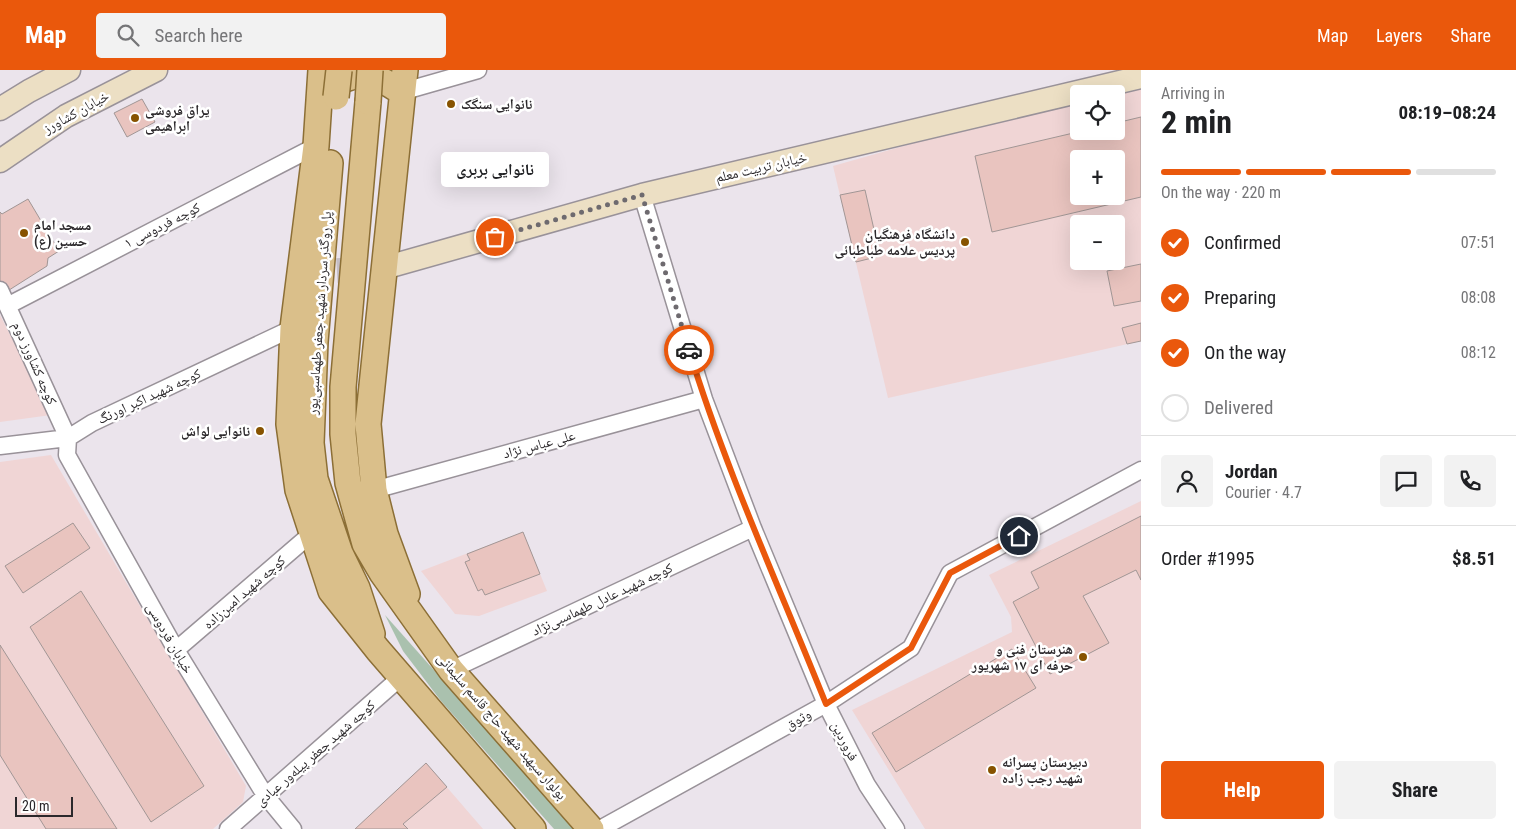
<!DOCTYPE html>
<meta charset="utf-8">
<style>
body{margin:0;font-family:"Roboto Condensed","Noto Naskh Arabic",sans-serif;background:#f2f2f2;color:#202124;height:100vh;display:flex;flex-direction:column;font-size:19px;white-space:nowrap}
*{box-sizing:border-box;margin:0}
p{font-size:16px;color:#757577}
.icon{flex:none;width:28px;height:28px;fill:none;stroke:currentColor;stroke-width:2;stroke-linecap:round;stroke-linejoin:round}
.map{position:relative;flex:1;overflow:hidden}
.details{display:flex;flex-direction:column;background:#fff;width:375px}
.details>*{flex:none}
.fabs{position:absolute;left:1070px;top:15px;display:grid;gap:10px}
.fabs a{display:grid;place-items:center;width:55px;height:55px;border-radius:5px;background:#fff;box-shadow:0 5px 20px #0002;font-size:25px}
.scale{position:absolute;left:15px;bottom:12px;width:58px;box-sizing:border-box;padding-left:5px;border:2px solid #2b282b;border-top:0;font-size:14px;line-height:18px;white-space:nowrap;color:#2b282b;-webkit-text-stroke:4px #fff;paint-order:stroke}
.pin{position:absolute;display:grid;place-items:center;width:42px;height:42px;color:#fff;margin:-21px;border:2px solid #fff;border-radius:50%;box-shadow:0 1px 5px #0007}
.courier{position:absolute;display:grid;place-items:center;width:50px;height:50px;margin:-25px;border:4px solid #ea580c;border-radius:50%;background:#fff;color:#222;box-shadow:0 1px 6px #0007}
.bubble{position:absolute;height:35px;border-radius:5px;background:#fff;box-shadow:0 5px 20px #0002;font-size:16px;font-weight:700;line-height:35px;text-align:center}
.overview em{font-style:normal;font-weight:700}
.overview div{display:flex;flex-direction:column-reverse}
.overview{display:flex;align-items:center;justify-content:space-between;height:85px;padding:0 20px}
h1{font-size:32px;font-weight:700;line-height:38px}
.bar{display:grid;grid-template-columns:repeat(4,1fr);gap:8px 5px;align-content:center;height:60px;padding:0 20px}
.bar i{height:6px;border-radius:4px;background:#e0e0e0}
.bar .active{background:#ea580c}
.bar p{grid-column:span 4}
.line{display:flex;align-items:center;gap:12px;padding:0 20px;border-top:1px solid #e0e0e0}
.line div{flex:1}
.round{display:grid;place-items:center;flex:none;width:52px;height:52px;border-radius:5px;background:#f2f2f2}
ol{padding:0 20px;list-style:none}
li{display:flex;align-items:center;gap:15px;height:55px}
li p{margin-inline-start:auto}
li .icon{padding:5px;border-radius:50%;background:#ea580c;color:#fff;stroke-width:4}
li:last-child{color:#757577}
li i{width:28px;height:28px;border:2px solid #e0e0e0;border-radius:50%}
.action{display:flex;gap:10px;margin-top:auto;padding:10px 20px}
.action a{flex:1;height:58px;border-radius:5px;background:#ea580c;color:#fff;font-size:20px;font-weight:700;line-height:58px;text-align:center}
.action a+a{background:#f2f2f2;color:#202124}
header{display:flex;align-items:center;gap:30px;box-sizing:border-box;height:70px;padding:0 25px;background:#ea580c;color:#fff}
header strong{font-size:24px}
nav{display:flex;gap:28px;margin-inline-start:auto;font-size:18px}
.search{width:350px;height:45px;background:#f2f2f2;display:flex;align-items:center;gap:12px;box-sizing:border-box;padding:0 18px;border-radius:5px;color:#757577;font-size:19px}
main{display:flex;flex:1;min-height:0}
.map>svg:first-child{display:block}
.education{fill:#f0d5d5;fill-rule:evenodd}
.green{fill:#aac1ae}
.building{fill:#e9c4bf;stroke:#a19695;fill-rule:evenodd}
.lines{fill:none;stroke-linecap:round;stroke-linejoin:round}
.primary-tunnel{stroke:#c5bec5;stroke-width:25;stroke-dasharray:25 12;stroke-linecap:butt}
.street-casing{stroke:#999299;stroke-width:19}
.secondary-casing{stroke:#999299;stroke-width:25}
.primary-casing{stroke:#8c6f36;stroke-width:28}
.street{stroke:#fff;stroke-width:16}
.secondary{stroke:#ecdfc4;stroke-width:22}
.primary{stroke:#dabf8a;stroke-width:25}
.primary-bridge-casing{stroke:#8c6f36;stroke-width:28;stroke-linecap:butt}
.primary-bridge{stroke:#dabf8a;stroke-width:25}
.done{stroke:#6e6a6f;stroke-width:5;stroke-dasharray:0 9}
.route{stroke:#ea580c;stroke-width:6}
.poi-dot{fill:#875300;stroke:#fff;stroke-width:2}
.labels{text-anchor:middle;dominant-baseline:central;stroke-width:5;stroke-linejoin:round;paint-order:stroke}
.poi-label{font-size:14px;font-weight:bold;fill:#2b282b;stroke:#fff;text-anchor:start}
.street-label{font-size:14px;fill:#2b282b;stroke:#fff}
</style>
<header>
<strong>Map</strong>
<div class="search"><svg class="icon" aria-label="search" viewBox="0 0 24 24"><circle cx="10" cy="10" r="6"/><path d="M15 15l6 6"/></svg>Search here</div>
<nav><a>Map</a><a>Layers</a><a>Share</a></nav>
</header>
<main>
<div class="map">
<svg width="1141" height="759" viewBox="0 0 1141 759">
<rect width="100%" height="100%" fill="#ebe4ec"/>
<path class="education" d="M1141,18V271L888,328L833,96L932,68L1079,33V61H1116V24ZM1079,89H1116V126H1079ZM1079,154H1116V191H1079Z
M0,245L51,345L0,352Z
M51,385L246,716L243,732L213,759H0V392Z
M1141,431V759H925L852,640L1012,562L1011,547L989,505Z
M523,462L547,521L479,546L455,544L421,501Z
M426,693L483,759H355Z"/>
<path class="green" d="M385,545L575,759H554L441,631L403,581Z"/>
<path class="building" d="M142,29L155,52L127,67L114,43Z
M1141,47V127L992,162L975,86L1082,61H1116V53ZM1079,89H1116V126H1079Z
M865,120L880,186L856,192L840,125Z
M28,129L59,181L48,188L47,196L6,222L0,211V142L2,144Z
M1141,194V231L1114,236L1107,201Z
M1141,253V271L1127,274L1122,258Z
M1141,446V510L1136,500L1083,526L1109,573L1050,604L1013,532L1039,518L1031,502Z
M73,453L90,478L23,523L5,496Z
M523,462L540,504L485,525L482,519L478,521L465,492L470,490L467,484Z
M81,521L204,716L151,752L30,557Z
M0,575L117,759H46L0,685Z
M1012,579L1036,618L896,702L872,663Z
M426,693L447,717L403,754L408,759H355Z"/>
<g class="lines">
<path class="primary-tunnel" d="M300,203L384,198"/>
<defs>
<path id="street" d="M401,22L478,0
M642,125L704,329L753,458L826,634L867,715L896,759
M0,220L68,368L67,385L176,580L265,725L293,759
M9,235L316,76
M0,376L68,368L92,353L293,258
M374,420L704,329
M176,580L311,464
M451,600L753,458
M228,759L401,607
M600,759L826,634L911,578L950,503L1141,400"/>
<path id="secondary" d="M0,39L29,21L69,0
M0,91L66,46L156,0
M384,198L642,125L1141,7"/>
<path id="primary" d="M321,0L316,76L293,258L289,354L298,420L331,521L378,580L533,759
M405,0L368,354L374,420L385,464L407,524
M322,22C353,0 371,0 401,22
M368,32L343,317V364L348,413L365,474L382,503L451,600L591,759
M330,93L315,272L311,373L315,409L340,483L357,518L372,564"/>
</defs>
<use href="#street" class="street-casing"/>
<use href="#secondary" class="secondary-casing"/>
<use href="#primary" class="primary-casing"/>
<use href="#street" class="street"/>
<use href="#secondary" class="secondary"/>
<use href="#primary" class="primary"/>
<defs>
<path id="primary-bridge" d="M336,27L339,0
M368,32L370,0"/>
</defs>
<use href="#primary-bridge" class="primary-bridge-casing"/>
<use href="#primary-bridge" class="primary-bridge"/>
</g>
<g class="lines">
<path class="done" d="M495,167L642,125L689,280"/>
<path class="route" d="M689,280C726,401 779,516 826,634L911,578L950,503L1019,466"/>
</g>
<g class="poi-dot">
<circle cx="451" cy="34" r="5"/>
<circle cx="135" cy="48" r="5"/>
<circle cx="24" cy="163" r="5"/>
<circle cx="965" cy="172" r="5"/>
<circle cx="260" cy="361" r="5"/>
<circle cx="1083" cy="587" r="5"/>
<circle cx="992" cy="700" r="5"/>
</g>
<g class="labels">
<g class="poi-label">
<text x="461" y="34">نانوایی سنگک</text>
<text x="145" y="40">یراق فروشی<tspan x="145" dy="16">ابراهیمی</tspan></text>
<text x="34" y="155">مسجد امام<tspan x="34" dy="16">حسین (ع)</tspan></text>
<text x="955" y="164" text-anchor="end">دانشگاه فرهنگیان<tspan x="955" dy="16">پردیس علامه طباطبائی</tspan></text>
<text x="250" y="361" text-anchor="end">نانوایی لواش</text>
<text x="1073" y="579" text-anchor="end">هنرستان فنی و<tspan x="1073" dy="16">حرفه ای ۱۷ شهریور</tspan></text>
<text x="1002" y="692">دبیرستان پسرانه<tspan x="1002" dy="16">شهید رجب زاده</tspan></text>
</g>
<g class="street-label">
<text transform="translate(76 42) rotate(-29)">خیابان کشاورز</text>
<text transform="translate(761 97) rotate(-13)">خیابان تربیت معلم</text>
<text transform="translate(162 155) rotate(-27)">کوچه فردوسی ۱</text>
<text transform="translate(319 243) rotate(-86)">پل روگذر سردار شهید جعفر طهماسبی‌پور</text>
<text transform="translate(35 293) rotate(66)">کوچه کشاورز دوم</text>
<text transform="translate(149 326) rotate(-25)">کوچه شهید اکبر اورنگ</text>
<text transform="translate(539 374) rotate(-15)">علی عباس نژاد</text>
<text transform="translate(244 522) rotate(-41)">کوچه شهید امین‌زاده</text>
<text transform="translate(602 529) rotate(-25)">کوچه شهید عادل طهماسبی‌نژاد</text>
<text transform="translate(170 568) rotate(60)">خیابان فردوسی</text>
<text transform="translate(798 649) rotate(-29)">وثوق</text>
<text transform="translate(502 656) rotate(49)">بولوار سپهبد شهید حاج قاسم سلیمانی</text>
<text transform="translate(845 671) rotate(63)">فروردین</text>
<text transform="translate(315 683) rotate(-41)">کوچه شهید جعفر پیله‌ور عبادی</text>
</g>
</g>
</svg>
<div class="fabs">
<a><svg class="icon" aria-label="locate" viewBox="0 0 24 24"><circle cx="12" cy="12" r="6"/><path d="M12 2v4M12 18v4M2 12h4M18 12h4"/></svg></a>
<a>+</a>
<a>−</a>
</div>
<div class="scale">20 m</div>
<div class="pin" style="left:495px;top:167px;background:#ea580c"><svg class="icon" aria-label="bag" viewBox="0 0 24 24"><path d="M5 8h14l-1 12H6zM9 8a3 3 0 0 1 6 0"/></svg></div>
<div class="pin" style="left:1019px;top:466px;background:#1f2937"><svg class="icon" aria-label="home" viewBox="0 0 24 24"><path d="M3 11l9-7 9 7M6 9v11h12V9"/></svg></div>
<div class="courier" style="left:689px;top:280px"><svg class="icon" aria-label="car" viewBox="0 0 24 24"><path d="M5 17H2v-5l4-1 3-4h7l3 4 3 1v5h-3M9 17h6M6 11h13"/><circle cx="7" cy="17" r="2"/><circle cx="17" cy="17" r="2"/></svg></div>
<div class="bubble" style="left:441px;top:82px;width:108px">نانوایی بربری</div>
</div>
<section class="details">
<div class="overview"><div><h1>2 min</h1><p>Arriving in</p></div><em>08:19–08:24</em></div>
<div class="bar"><i class="active"></i><i class="active"></i><i class="active"></i><i></i><p>On the way · 220 m</p></div>
<ol>
<li><svg class="icon" aria-label="check" viewBox="0 0 24 24"><path d="M5 12l5 5 9-10"/></svg>Confirmed<p>07:51</p></li>
<li><svg class="icon" aria-label="check" viewBox="0 0 24 24"><path d="M5 12l5 5 9-10"/></svg>Preparing<p>08:08</p></li>
<li><svg class="icon" aria-label="check" viewBox="0 0 24 24"><path d="M5 12l5 5 9-10"/></svg>On the way<p>08:12</p></li>
<li><i></i>Delivered</li>
</ol>
<div class="line" style="height:90px"><a class="round"><svg class="icon" aria-label="person" viewBox="0 0 24 24"><circle cx="12" cy="8" r="4"/><path d="M4 21q1-7 8-7t8 7"/></svg></a><div><b>Jordan</b><p>Courier · 4.7</p></div><a class="round"><svg class="icon" aria-label="chat" viewBox="0 0 24 24"><path d="M4 5h16v11H9l-5 4z"/></svg></a><a class="round"><svg class="icon" aria-label="phone" viewBox="0 0 24 24"><path d="M5 4h4l2 5-3 2q2 4 5 5l2-3 5 2v4C11 20 4 13 5 4z"/></svg></a></div>
<div class="line" style="height:65px"><div>Order #1995</div><b>$8.51</b></div>
<div class="action"><a>Help</a><a>Share</a></div>
</section>
</main>
